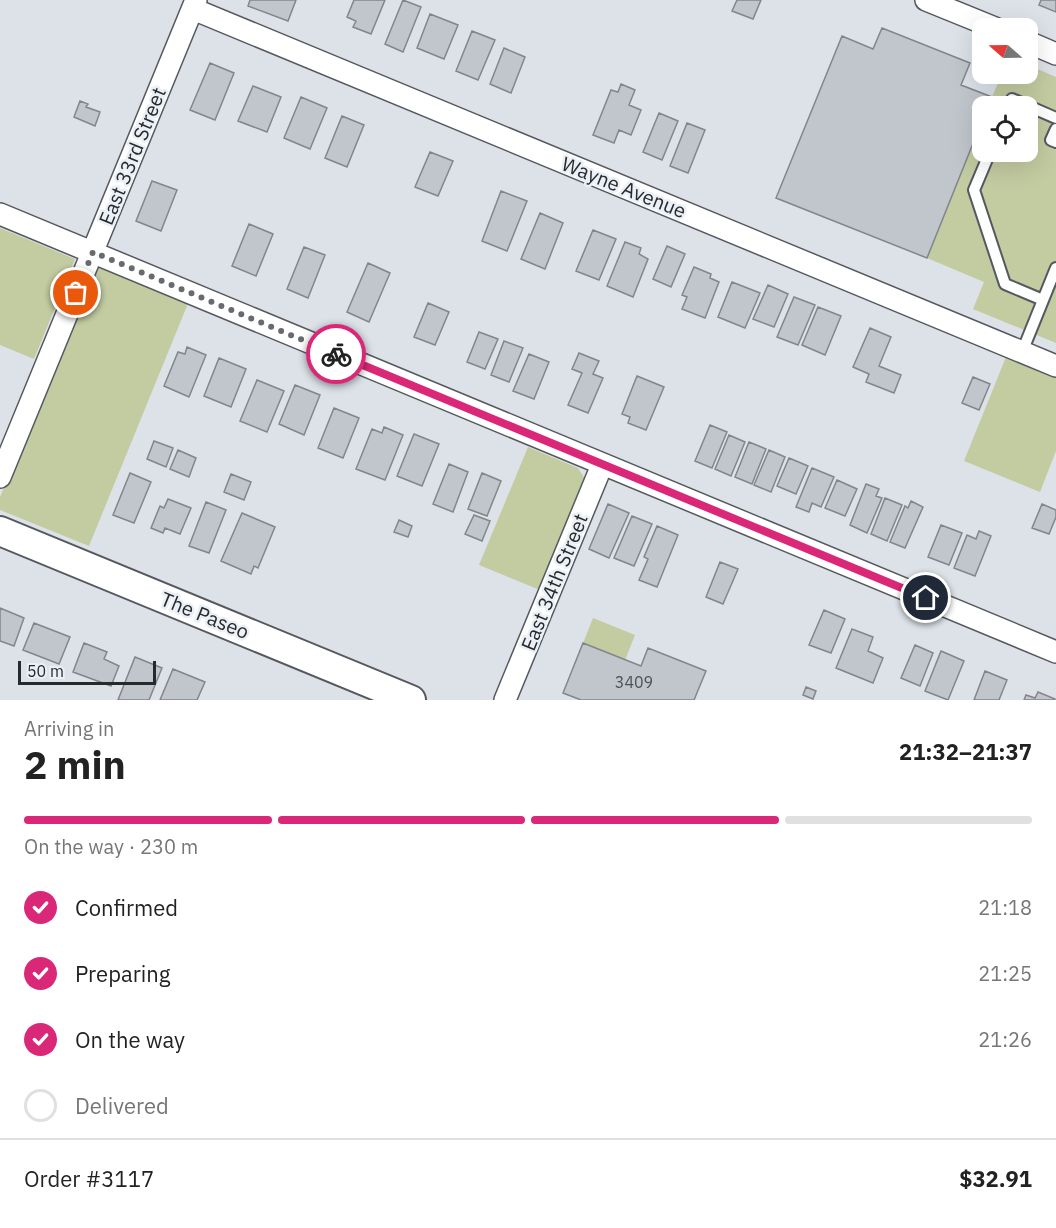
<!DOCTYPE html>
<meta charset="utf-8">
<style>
body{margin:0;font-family:"IBM Plex Sans",sans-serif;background:#f6f6f6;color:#222;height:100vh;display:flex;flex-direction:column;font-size:22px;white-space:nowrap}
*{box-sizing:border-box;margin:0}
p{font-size:20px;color:#767676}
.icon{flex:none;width:33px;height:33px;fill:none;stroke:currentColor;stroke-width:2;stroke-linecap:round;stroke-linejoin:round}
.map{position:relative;height:700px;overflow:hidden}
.details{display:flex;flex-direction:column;background:#fff;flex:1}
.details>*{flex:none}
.needle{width:39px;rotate:290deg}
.tools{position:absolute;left:972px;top:18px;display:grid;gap:12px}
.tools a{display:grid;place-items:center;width:66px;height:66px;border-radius:12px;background:#fff;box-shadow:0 6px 24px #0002;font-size:30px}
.scale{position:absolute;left:18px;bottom:15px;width:138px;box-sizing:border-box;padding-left:6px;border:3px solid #27292b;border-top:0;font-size:16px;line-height:21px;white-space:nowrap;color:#27292b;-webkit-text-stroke:4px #eaf0f6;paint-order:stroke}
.pin{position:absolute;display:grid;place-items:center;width:51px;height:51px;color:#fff;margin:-26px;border:3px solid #fff;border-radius:50%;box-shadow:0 2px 6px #0007}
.courier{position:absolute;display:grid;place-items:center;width:60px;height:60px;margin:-30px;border:4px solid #db2777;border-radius:50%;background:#fff;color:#222;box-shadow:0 2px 8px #0007}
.headline em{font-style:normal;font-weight:700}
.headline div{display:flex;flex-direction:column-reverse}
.headline{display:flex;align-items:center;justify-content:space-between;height:102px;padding:0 24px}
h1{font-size:39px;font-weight:700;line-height:45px}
.bar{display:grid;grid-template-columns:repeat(4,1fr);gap:9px 6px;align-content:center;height:72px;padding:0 24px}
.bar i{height:8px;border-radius:4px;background:#e0e0e0}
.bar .on{background:#db2777}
.bar p{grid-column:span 4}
.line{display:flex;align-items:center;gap:15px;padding:0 24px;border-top:2px solid #e0e0e0}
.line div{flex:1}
ol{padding:0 24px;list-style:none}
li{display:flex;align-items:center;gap:18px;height:66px}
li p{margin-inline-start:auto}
li .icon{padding:6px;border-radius:50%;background:#db2777;color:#fff;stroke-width:4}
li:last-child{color:#767676}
li i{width:33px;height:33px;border:3px solid #e0e0e0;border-radius:50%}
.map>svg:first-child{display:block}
.green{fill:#c3cba1}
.building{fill:#c1c6cc;stroke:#82868c;stroke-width:1.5}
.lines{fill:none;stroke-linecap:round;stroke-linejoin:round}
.lane-casing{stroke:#55595f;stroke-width:14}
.street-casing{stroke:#55595f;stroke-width:24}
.secondary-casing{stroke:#55595f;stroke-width:32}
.lane{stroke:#fff;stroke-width:10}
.street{stroke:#fff;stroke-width:21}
.secondary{stroke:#fff;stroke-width:28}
.done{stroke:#676a6e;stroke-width:6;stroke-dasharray:0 10.8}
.route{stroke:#db2777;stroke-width:8}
.labels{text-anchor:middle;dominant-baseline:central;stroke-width:5;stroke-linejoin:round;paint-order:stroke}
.number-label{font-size:16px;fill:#4e5053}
.street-label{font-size:20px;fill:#27292b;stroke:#eaf0f6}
</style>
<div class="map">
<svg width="1056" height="700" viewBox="0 0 1056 700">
<rect width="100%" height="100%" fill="#dde2e9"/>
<path class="green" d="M1028,65L1056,77V343L973,309L984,282L927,258L982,121V152H1028V106H988L1002,74H1028Z
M0,228L75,259L34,359L0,345Z
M97,263L189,301L89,546L0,510V497Z
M1006,357L1056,377V451L1040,492L964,461Z
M528,447L578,468L585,479L540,590L479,565Z
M593,618L635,635L625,660L583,643Z"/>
<path class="building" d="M250,0H296L288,21L248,6Z
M354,0H385L371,34L353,27L356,21L347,17Z
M403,0L421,7L403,52L385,44Z
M737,0H761L753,19L732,11Z
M1041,0H1056V12L1039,5Z
M430,14L458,25L444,59L417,48Z
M882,28L970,63L961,85L992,97L988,106H982V121L927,258L776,198L842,36L873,49Z
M472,31L495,40L478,80L456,71Z
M504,48L525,57L511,93L490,84Z
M210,63L234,73L215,120L190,110Z
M621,84L635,90L629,105L641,110L631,135L619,130L614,143L593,135L611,90L618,92Z
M253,86L281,97L267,132L238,121Z
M301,97L327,108L310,149L284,138Z
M80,101L88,104L86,107L100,112L95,126L74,117Z
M659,113L678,121L662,160L643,152Z
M342,116L364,125L347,167L325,158Z
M687,123L705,130L688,173L670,166Z
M430,152L453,161L438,196L415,187Z
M152,181L177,190L161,231L136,221Z
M501,191L527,201L507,251L482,241Z
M540,213L563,223L545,269L521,259Z
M249,224L273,234L256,276L232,266Z
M593,230L616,239L599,280L576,271Z
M625,242L641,248L639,254L648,259L633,297L607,286Z
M667,246L685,254L671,287L653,279Z
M304,247L325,255L308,298L287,289Z
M368,263L390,273L369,322L347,312Z
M694,267L711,274L710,278L719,282L705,318L682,309L687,297L682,295Z
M732,282L760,293L745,328L718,317Z
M768,285L788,294L774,327L753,319Z
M794,297L815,305L798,345L777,337Z
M428,303L449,312L435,345L414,337Z
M818,307L841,316L825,355L802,345Z
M870,328L891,337L879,366L901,375L894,393L866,382L869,374L853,367Z
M479,332L498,339L485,369L467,362Z
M504,341L523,348L509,382L491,375Z
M187,347L206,355L189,397L164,386L178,352L185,354Z
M579,353L599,361L593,374L603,378L588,413L568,405L582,373L572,369Z
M529,354L549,362L534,399L513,391Z
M219,358L246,369L231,407L204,396Z
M637,376L664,387L646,430L628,423L630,417L622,414Z
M973,377L990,384L979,410L962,403Z
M257,380L284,391L267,432L240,421Z
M295,385L320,395L304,435L279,424Z
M334,408L359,418L343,458L318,448Z
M710,425L727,432L712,468L695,461Z
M384,427L403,435L385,480L356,469L372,429L382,433Z
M414,434L439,444L422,486L397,476Z
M729,435L745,442L731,476L715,469Z
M154,441L173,448L166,467L147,459Z
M749,442L766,449L752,484L735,477Z
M178,450L196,458L189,477L170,469Z
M769,450L785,457L771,492L754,485Z
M789,458L808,466L796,494L777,486Z
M449,464L468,472L453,512L433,504Z
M812,468L834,477L821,507L812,503L809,512L796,507Z
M130,473L151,482L134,523L113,515Z
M482,473L501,481L487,516L468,509Z
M231,474L251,482L244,500L224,492Z
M837,480L857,489L845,516L825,508Z
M866,484L879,489L876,496L882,498L867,533L850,525Z
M885,498L902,505L887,541L871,534Z
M168,499L191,508L180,534L165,528L163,533L151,528L160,506L164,508Z
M911,501L923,507L905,548L890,542L905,506L908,508Z
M206,502L226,510L209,553L189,546Z
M608,504L629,513L609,558L589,549Z
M1042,504L1056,510V517L1049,534L1032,528Z
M242,513L275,527L258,568L254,566L251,574L221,561Z
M474,515L490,521L482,541L465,534Z
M632,516L652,524L634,566L614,558Z
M399,520L412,526L408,537L394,532Z
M941,525L962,533L949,565L928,557Z
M657,526L678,535L657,587L639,580L648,559L644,557Z
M979,531L991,536L975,576L954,568L967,535L976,539Z
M720,562L738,569L723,604L706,597Z
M0,608L24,618L14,646L0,641Z
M824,610L845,619L831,653L809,645Z
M34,623L70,637L59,664L23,650Z
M852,629L873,637L868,651L883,658L873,683L836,668Z
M84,643L107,652L104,659L119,666L111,686L73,672Z
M583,643L641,666L648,648L706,671L694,700H581L563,693Z
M915,645L933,653L920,686L901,678Z
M941,651L964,661L948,700L925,691Z
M135,657L162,668L149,700H118Z
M173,669L205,682L197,700H160Z
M985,671L1007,680L999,700H974Z
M806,687L816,691L813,699L803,695Z
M1038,692L1055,699V700H1024L1026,695L1035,698Z"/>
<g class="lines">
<defs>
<path id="lane" d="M1009,106L1012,99L1056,118
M1056,129L1051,140L1056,142
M990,152L974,190L1005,284L1043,300
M1022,352L1056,268"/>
<path id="street" d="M926,0L995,28
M193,9L1056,366
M1028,42L1056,54
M0,214L1056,652
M0,477L196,0
M505,700L602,465"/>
<path id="secondary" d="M0,531L411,700"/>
</defs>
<use href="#lane" class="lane-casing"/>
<use href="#street" class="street-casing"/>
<use href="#secondary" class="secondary-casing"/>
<use href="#lane" class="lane"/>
<use href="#street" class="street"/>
<use href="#secondary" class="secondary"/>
</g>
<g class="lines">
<path class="done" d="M76,293L93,252L336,354"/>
<path class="route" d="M336,354L926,598"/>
</g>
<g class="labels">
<g class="number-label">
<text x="634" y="682">3409</text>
</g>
<g class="street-label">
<text transform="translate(132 156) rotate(-68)">East 33rd Street</text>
<text transform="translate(624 187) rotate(22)">Wayne Avenue</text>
<text transform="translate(554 582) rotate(-68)">East 34th Street</text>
<text transform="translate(205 615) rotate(22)">The Paseo</text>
</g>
</g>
</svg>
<div class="tools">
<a><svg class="needle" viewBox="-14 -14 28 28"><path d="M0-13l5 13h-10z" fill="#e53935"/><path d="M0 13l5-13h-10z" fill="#767676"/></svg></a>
<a><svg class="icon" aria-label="locate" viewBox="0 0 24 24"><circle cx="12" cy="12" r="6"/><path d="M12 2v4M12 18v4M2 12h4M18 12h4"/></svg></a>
</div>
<div class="scale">50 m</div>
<div class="pin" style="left:76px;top:293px;background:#ea580c"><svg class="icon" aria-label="bag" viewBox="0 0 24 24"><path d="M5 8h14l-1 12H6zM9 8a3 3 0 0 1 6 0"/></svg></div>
<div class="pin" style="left:926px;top:598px;background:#1f2937"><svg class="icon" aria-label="home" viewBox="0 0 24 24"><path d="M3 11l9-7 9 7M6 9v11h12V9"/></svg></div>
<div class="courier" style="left:336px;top:354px"><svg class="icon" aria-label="bike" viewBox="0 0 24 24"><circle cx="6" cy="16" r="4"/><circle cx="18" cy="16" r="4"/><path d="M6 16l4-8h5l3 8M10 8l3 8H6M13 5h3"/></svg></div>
</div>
<section class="details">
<div class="headline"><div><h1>2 min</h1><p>Arriving in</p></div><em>21:32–21:37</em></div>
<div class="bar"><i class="on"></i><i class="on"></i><i class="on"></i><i></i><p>On the way · 230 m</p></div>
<ol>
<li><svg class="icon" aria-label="check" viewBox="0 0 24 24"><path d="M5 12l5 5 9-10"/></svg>Confirmed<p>21:18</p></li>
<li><svg class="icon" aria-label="check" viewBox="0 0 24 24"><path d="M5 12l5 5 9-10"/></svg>Preparing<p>21:25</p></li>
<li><svg class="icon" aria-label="check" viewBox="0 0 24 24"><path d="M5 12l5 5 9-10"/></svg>On the way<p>21:26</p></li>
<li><i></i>Delivered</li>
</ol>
<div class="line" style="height:78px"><div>Order #3117</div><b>$32.91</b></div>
</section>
